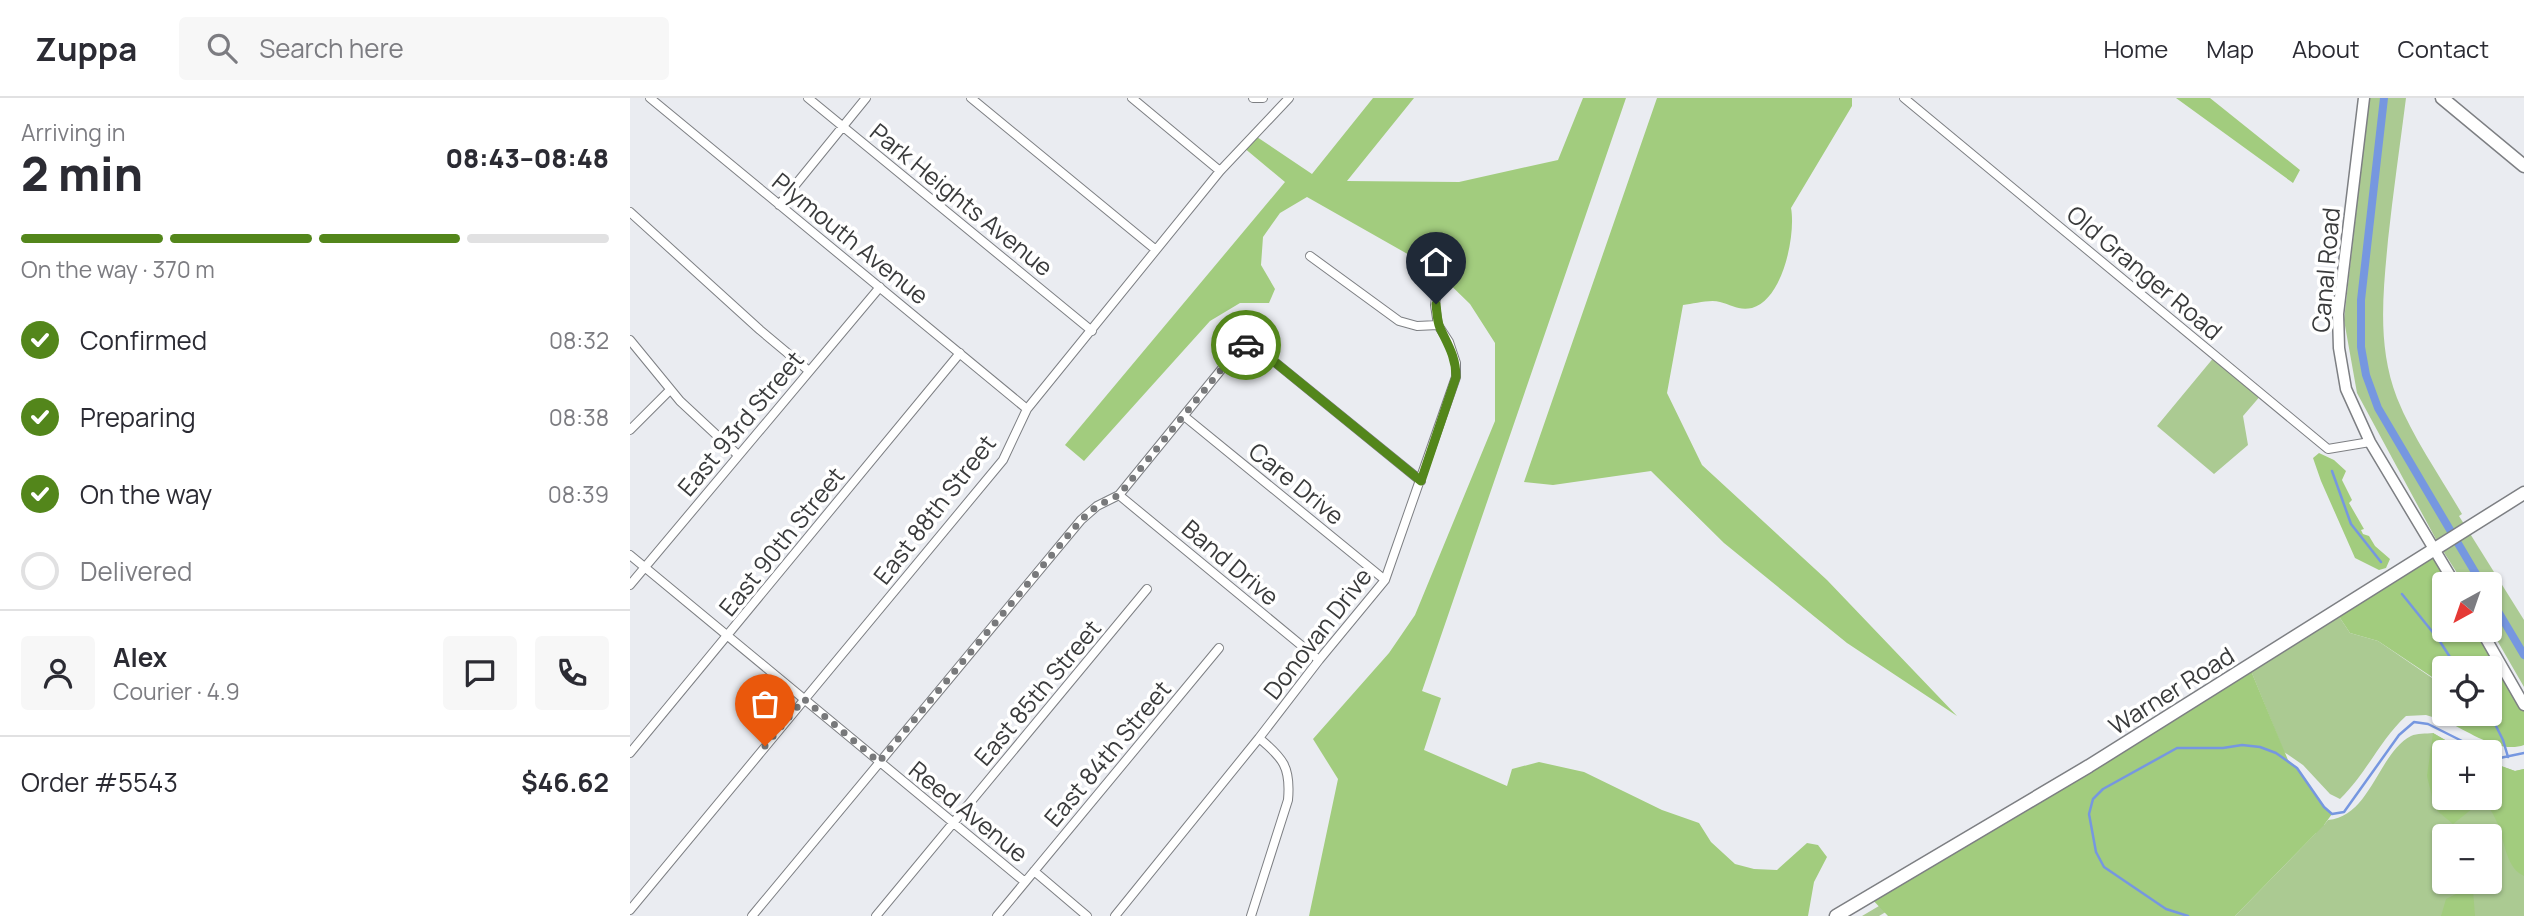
<!DOCTYPE html>
<meta charset="utf-8">
<style>
body{margin:0;font-family:Manrope,sans-serif;background:#f7f7f7;color:#2b2b33;height:100vh;display:flex;flex-direction:column;font-size:26px;white-space:nowrap}
*{box-sizing:border-box;margin:0}
p{font-size:23px;color:#7c7c81}
.icon{flex:none;width:38px;height:38px;fill:none;stroke:currentColor;stroke-width:2;stroke-linecap:round;stroke-linejoin:round}
.map{position:relative;flex:1;overflow:hidden}
.side{display:flex;flex-direction:column;background:#fff;width:630px}
.side>*{flex:none}
.needle{width:46px;rotate:220deg}
.buttons{position:absolute;left:1802px;top:474px;display:grid;gap:14px}
.buttons a{display:grid;place-items:center;width:70px;height:70px;border-radius:7px;background:#fff;box-shadow:0 2px 5px #0004;font-size:35px}
.pin{position:absolute;display:grid;place-items:center;width:60px;height:60px;color:#fff;margin:-72px -30px;border-radius:50% 50% 50% 0;rotate:-45deg;box-shadow:0 0 7px #0007}
.pin .icon{rotate:45deg}
.courier{position:absolute;display:grid;place-items:center;width:70px;height:70px;margin:-35px;border:5px solid #53861b;border-radius:50%;background:#fff;color:#222;box-shadow:0 2px 9px #0007}
.headline em{font-style:normal;font-weight:800}
.headline div{display:flex;flex-direction:column-reverse}
.headline{display:flex;align-items:center;justify-content:space-between;height:119px;padding:0 21px}
h1{font-size:46px;font-weight:800;line-height:52px}
.bar{display:grid;grid-template-columns:repeat(4,1fr);gap:10px 7px;align-content:center;height:84px;padding:0 21px}
.bar i{height:9px;border-radius:5px;background:#e1e1e2}
.bar .current{background:#53861b}
.bar p{grid-column:span 4}
.line{display:flex;align-items:center;gap:18px;padding:0 21px;border-top:2px solid #e1e1e2}
.line div{flex:1}
.round{display:grid;place-items:center;flex:none;width:74px;height:74px;border-radius:7px;background:#f7f7f7}
ol{padding:0 21px;list-style:none}
li{display:flex;align-items:center;gap:21px;height:77px}
li p{margin-inline-start:auto}
li .icon{padding:7px;border-radius:50%;background:#53861b;color:#fff;stroke-width:4}
li:last-child{color:#7c7c81}
li i{width:38px;height:38px;border:4px solid #e1e1e2;border-radius:50%}
header{display:flex;align-items:center;gap:42px;box-sizing:border-box;height:98px;padding:0 35px;background:#fff;border-bottom:2px solid #e1e1e2}
header strong{font-size:33px}
nav{display:flex;gap:38px;margin-inline-start:auto;font-size:24px}
.search{width:490px;height:63px;background:#f7f7f7;display:flex;align-items:center;gap:18px;box-sizing:border-box;padding:0 24px;border-radius:7px;color:#7c7c81;font-size:26px}
main{display:flex;flex:1;min-height:0}
.map>svg:first-child{display:block}
.green{fill:#abca92;fill-rule:evenodd}
.forest{fill:#a2cc7e}
.lines{fill:none;stroke-linecap:round;stroke-linejoin:round}
.stream{stroke:#7697e0;stroke-width:2.5}
.canal{stroke:#7697e0;stroke-width:8}
.minor-casing{stroke:#7d7f83;stroke-width:10}
.tertiary-casing{stroke:#7d7f83;stroke-width:13}
.secondary-casing{stroke:#7d7f83;stroke-width:15}
.primary-casing{stroke:#7d7f83;stroke-width:15}
.minor{stroke:#fff;stroke-width:8}
.tertiary{stroke:#fff;stroke-width:10}
.secondary{stroke:#fff;stroke-width:12}
.primary{stroke:#fff;stroke-width:12}
.done{stroke:#78797b;stroke-width:7;stroke-dasharray:0 12.6}
.route{stroke:#53861b;stroke-width:9}
.labels{text-anchor:middle;dominant-baseline:central;stroke-width:7;stroke-linejoin:round;paint-order:stroke}
.street-label{font-size:24px;fill:#3a3b3c;stroke:#fff}
</style>
<header>
<strong>Zuppa</strong>
<div class="search"><svg class="icon" aria-label="search" viewBox="0 0 24 24"><circle cx="10" cy="10" r="6"/><path d="M15 15l6 6"/></svg>Search here</div>
<nav><a>Home</a><a>Map</a><a>About</a><a>Contact</a></nav>
</header>
<main>
<section class="side">
<div class="headline"><div><h1>2 min</h1><p>Arriving in</p></div><em>08:43–08:48</em></div>
<div class="bar"><i class="current"></i><i class="current"></i><i class="current"></i><i></i><p>On the way · 370 m</p></div>
<ol>
<li><svg class="icon" aria-label="check" viewBox="0 0 24 24"><path d="M5 12l5 5 9-10"/></svg>Confirmed<p>08:32</p></li>
<li><svg class="icon" aria-label="check" viewBox="0 0 24 24"><path d="M5 12l5 5 9-10"/></svg>Preparing<p>08:38</p></li>
<li><svg class="icon" aria-label="check" viewBox="0 0 24 24"><path d="M5 12l5 5 9-10"/></svg>On the way<p>08:39</p></li>
<li><i></i>Delivered</li>
</ol>
<div class="line" style="height:126px"><a class="round"><svg class="icon" aria-label="person" viewBox="0 0 24 24"><circle cx="12" cy="8" r="4"/><path d="M4 21q1-7 8-7t8 7"/></svg></a><div><b>Alex</b><p>Courier · 4.9</p></div><a class="round"><svg class="icon" aria-label="chat" viewBox="0 0 24 24"><path d="M4 5h16v11H9l-5 4z"/></svg></a><a class="round"><svg class="icon" aria-label="phone" viewBox="0 0 24 24"><path d="M5 4h4l2 5-3 2q2 4 5 5l2-3 5 2v4C11 20 4 13 5 4z"/></svg></a></div>
<div class="line" style="height:91px"><div>Order #5543</div><b>$46.62</b></div>
</section>
<div class="map">
<svg width="1894" height="818" viewBox="0 0 1894 818">
<rect width="100%" height="100%" fill="#eaecf1"/>
<path class="green" d="M1739,0H1776C1770,47 1763,95 1758,142C1753,196 1747,248 1767,300C1783,340 1810,378 1832,416L1829,418L1894,522V589L1860,530V486H1834L1808,445L1727,295L1714,222Z
M1585,258L1632,296L1613,318L1618,347L1584,376L1527,328Z
M1706,514L1720,535L1748,543L1808,584L1815,592V616H1823L1818,624L1796,617L1776,618C1750,642 1736,676 1710,701L1700,696L1673,667L1654,654L1619,568Z
M1803,635L1836,654H1815V700H1860V664L1885,673L1894,671V818H1605L1686,735L1386,737L1249,818H1232L1410,713L1694,727L1698,722C1741,718 1748,655 1781,638C1787,635 1796,636 1803,635ZM1815,738H1860V784H1815Z"/>
<path class="forest" d="M743,0H784L717,83L829,84L928,62L953,0H996L792,593L811,600L794,652L877,688L882,671L909,664L954,674L1032,712L1069,725L1081,744L1105,766L1124,771L1147,772L1177,745L1188,747L1197,759L1184,784L1178,818H679L708,681L683,641L759,555L785,517L865,323V245L840,206L804,171L677,99L650,115L633,139L631,167L645,191L639,205H610L580,223L454,363L435,347L655,84L613,49L624,37L682,76Z
M1027,0H1222V8L1161,110C1166,136 1153,202 1122,210C1109,213 1102,207 1090,204C1080,201 1064,206 1053,207L1037,295L1072,367L1197,482L1327,618L1217,545L1094,445L1021,373L923,387L894,384Z
M1546,0H1580L1670,72L1663,85Z
M1689,355L1704,362L1716,373L1712,382L1722,402L1719,405L1734,431L1731,432L1733,436L1739,438L1745,448L1760,461L1756,470L1749,472L1725,460L1691,383L1683,360Z
M1805,452L1825,486H1815V532H1851L1894,607V647C1870,656 1839,634 1818,624L1823,616H1860V570H1815V592L1808,583L1748,543L1720,535L1706,514Z
M1619,568L1658,662C1676,678 1685,701 1702,716L1694,727L1605,818H1258L1239,798Z
M1803,635L1836,654H1815V700H1860V664L1885,673L1894,671V778C1869,767 1878,724 1852,703L1823,726L1805,711L1797,678Z
M1843,792L1845,818H1811L1816,801L1826,796Z"/>
<g class="lines">
<path class="stream" d="M1702,373L1721,426L1751,464
M1772,496L1809,542L1827,570
M1860,616L1873,642L1878,659
M1860,658L1865,661L1894,655
M1558,818L1536,811L1474,769L1466,754L1459,716L1463,701L1473,691L1547,650H1593L1612,647L1630,649L1646,655L1667,670L1694,709L1702,716L1714,714L1769,637L1784,624L1798,626L1854,654"/>
<path class="canal" d="M1754,0L1731,202V249L1736,277L1748,310L1852,486
M1860,500L1894,557"/>
<defs>
<path id="minor" d="M20,0L397,311
M178,0L462,233
M341,0L526,152
M502,0L590,73
M623,0H633
M1274,0L1698,351L1740,344
M149,107L236,0
M0,114L130,232L179,273
M680,158L769,223L787,228L808,227
M0,242L50,303L108,357
M554,318L755,482
M0,332L40,292
M489,397L689,562
M0,457L395,784
M0,487L250,189
M0,655L330,255
M404,773L457,818
M0,812L373,362L397,311L590,73L659,0
M122,818L451,422L467,408L489,397L608,251L618,246L630,252L791,383
M246,818L517,491
M367,818L589,550
M485,818L629,640L689,562L755,482L826,279V265L819,244L808,227L805,207L807,193
M621,818L658,702C661,669 653,660 629,640"/>
<path id="tertiary" d="M1734,0L1708,216L1709,250L1716,291L1740,344L1825,486
M1851,532L1894,607"/>
<path id="secondary" d="M1206,818L1459,668L1894,395"/>
<path id="primary" d="M1812,0L1894,68"/>
</defs>
<use href="#minor" class="minor-casing"/>
<use href="#tertiary" class="tertiary-casing"/>
<use href="#secondary" class="secondary-casing"/>
<use href="#primary" class="primary-casing"/>
<use href="#minor" class="minor"/>
<use href="#tertiary" class="tertiary"/>
<use href="#secondary" class="secondary"/>
<use href="#primary" class="primary"/>
</g>
<g class="lines">
<path class="done" d="M135,648L174,601L249,664L451,422L467,408L489,397L608,251L616,247"/>
<path class="route" d="M616,247L630,252L791,383L826,279C826,259 818,247 810,230C807,223 807,214 806,206"/>
</g>
<g class="labels">
<g class="street-label">
<text transform="translate(332 101) rotate(39)">Park Heights Avenue</text>
<text transform="translate(221 140) rotate(39)">Plymouth Avenue</text>
<text transform="translate(1695 172) rotate(-85)">Canal Road</text>
<text transform="translate(1515 174) rotate(40)">Old Granger Road</text>
<text transform="translate(110 325) rotate(-50)">East 93rd Street</text>
<text transform="translate(667 385) rotate(39)">Care Drive</text>
<text transform="translate(304 411) rotate(-52)">East 88th Street</text>
<text transform="translate(151 443) rotate(-51)">East 90th Street</text>
<text transform="translate(601 464) rotate(40)">Band Drive</text>
<text transform="translate(687 535) rotate(-52)">Donovan Drive</text>
<text transform="translate(1541 592) rotate(-32)">Warner Road</text>
<text transform="translate(407 594) rotate(-50)">East 85th Street</text>
<text transform="translate(477 655) rotate(-50)">East 84th Street</text>
<text transform="translate(339 713) rotate(39)">Reed Avenue</text>
</g>
</g>
</svg>
<div class="buttons">
<a><svg class="needle" viewBox="-14 -14 28 28"><path d="M0-13l5 13h-10z" fill="#e53935"/><path d="M0 13l5-13h-10z" fill="#7c7c81"/></svg></a>
<a><svg class="icon" aria-label="locate" viewBox="0 0 24 24"><circle cx="12" cy="12" r="6"/><path d="M12 2v4M12 18v4M2 12h4M18 12h4"/></svg></a>
<a>+</a>
<a>−</a>
</div>
<div class="pin" style="left:135px;top:648px;background:#ea580c"><svg class="icon" aria-label="bag" viewBox="0 0 24 24"><path d="M5 8h14l-1 12H6zM9 8a3 3 0 0 1 6 0"/></svg></div>
<div class="pin" style="left:806px;top:206px;background:#1f2937"><svg class="icon" aria-label="home" viewBox="0 0 24 24"><path d="M3 11l9-7 9 7M6 9v11h12V9"/></svg></div>
<div class="courier" style="left:616px;top:247px"><svg class="icon" aria-label="car" viewBox="0 0 24 24"><path d="M5 17H2v-5l4-1 3-4h7l3 4 3 1v5h-3M9 17h6M6 11h13"/><circle cx="7" cy="17" r="2"/><circle cx="17" cy="17" r="2"/></svg></div>
</div>
</main>
